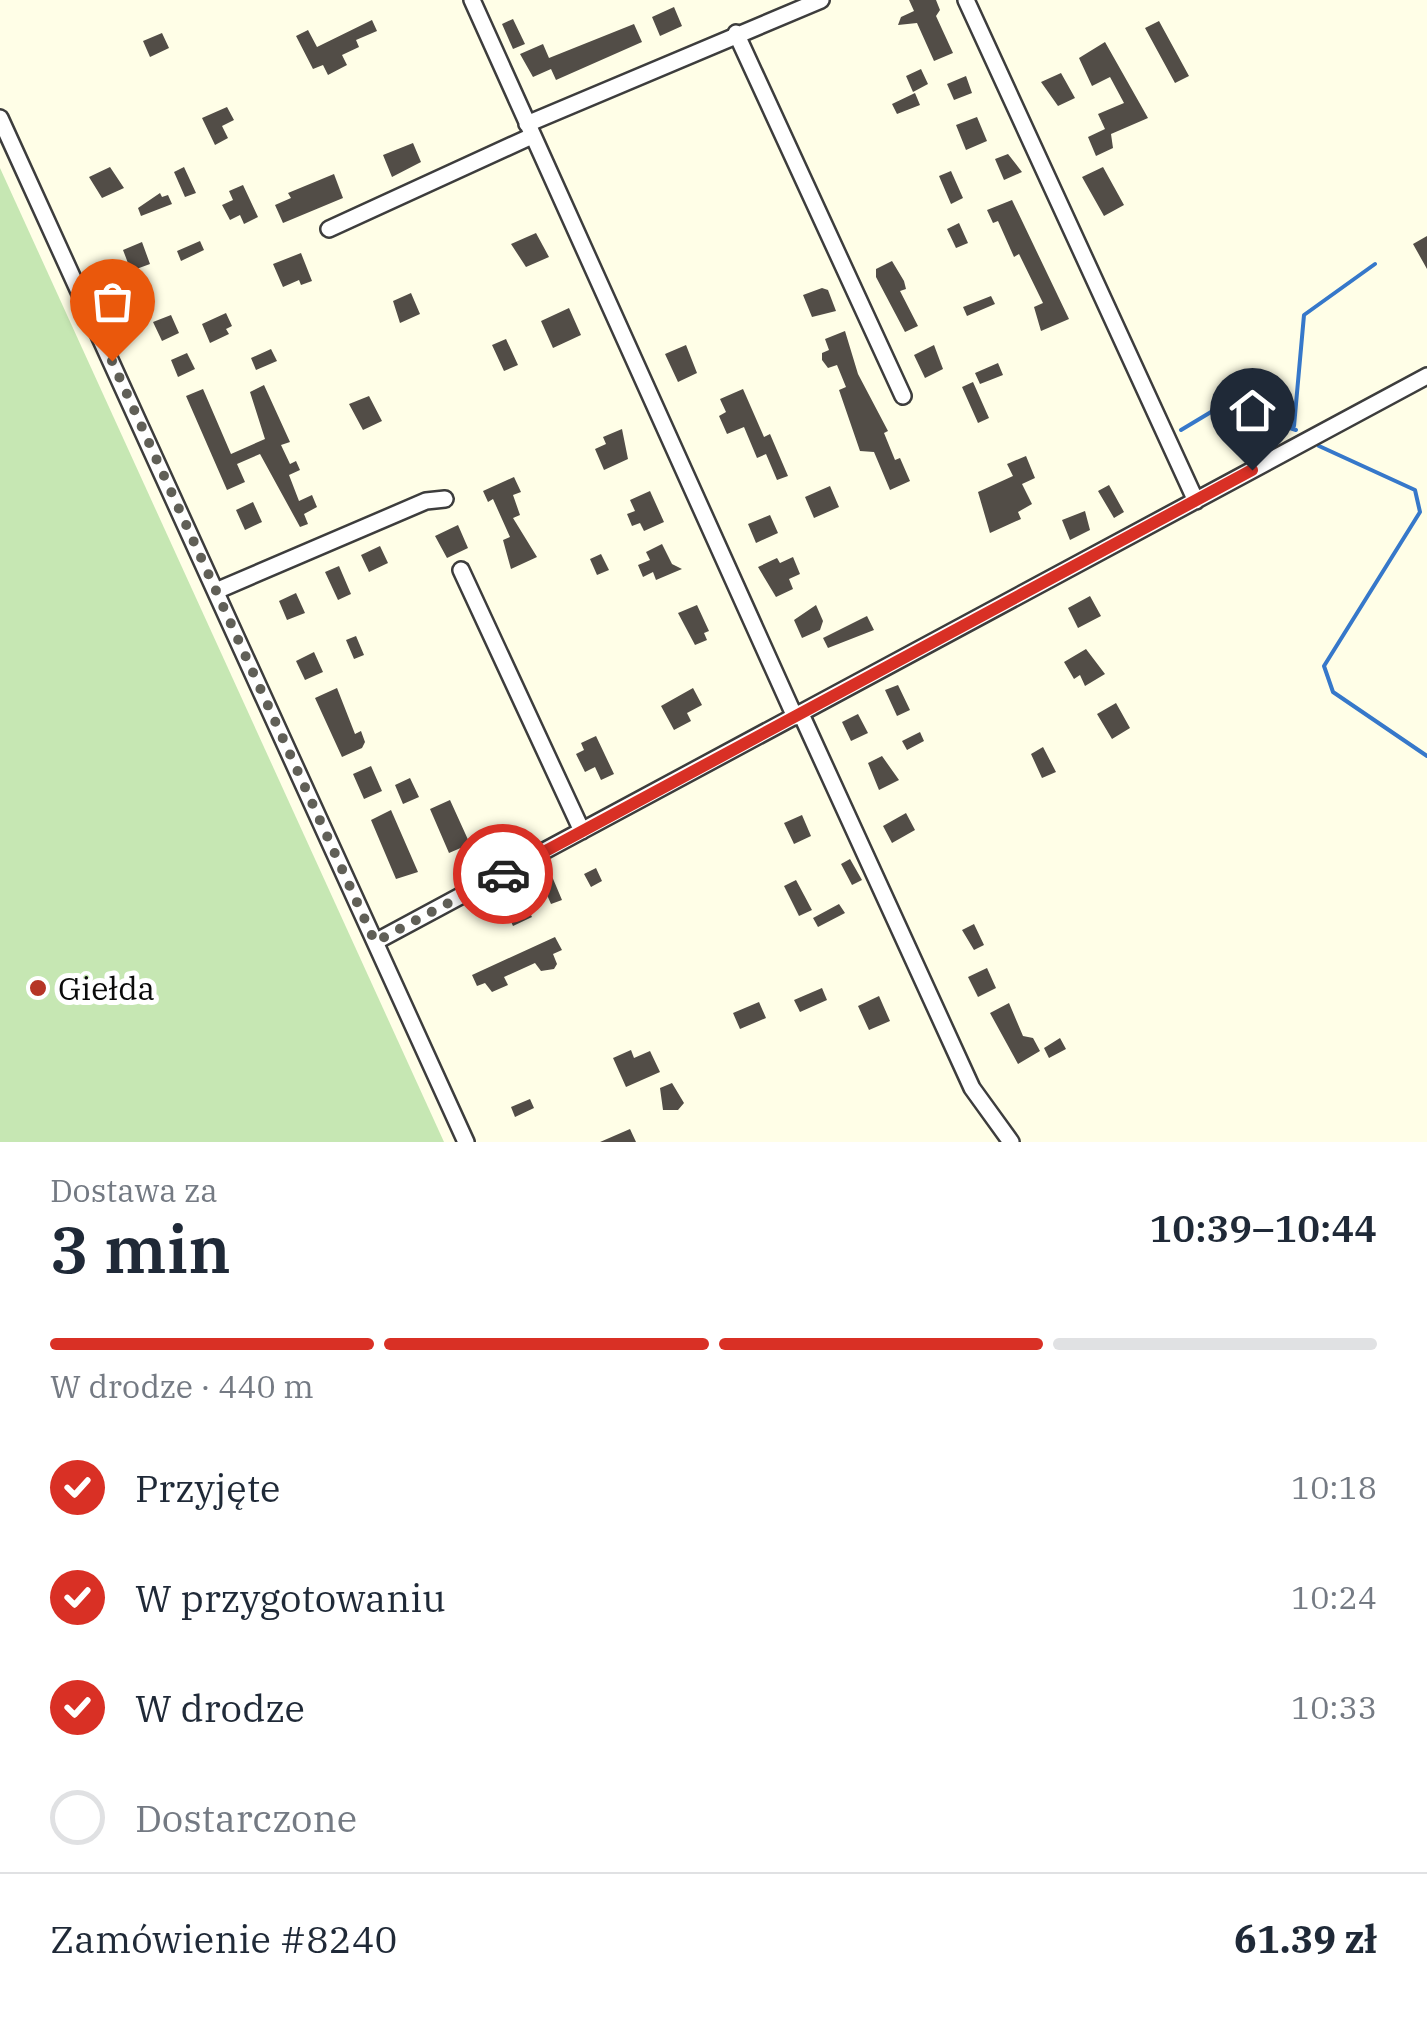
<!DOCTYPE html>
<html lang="pl">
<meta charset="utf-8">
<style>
body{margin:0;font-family:"IBM Plex Serif",serif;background:#f2f2f3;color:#1f2937;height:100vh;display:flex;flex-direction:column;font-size:38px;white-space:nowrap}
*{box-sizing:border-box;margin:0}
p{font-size:32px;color:#747a83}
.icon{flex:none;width:55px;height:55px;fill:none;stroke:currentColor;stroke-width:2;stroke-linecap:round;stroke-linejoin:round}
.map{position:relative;height:1142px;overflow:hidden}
.panel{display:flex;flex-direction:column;background:#fff;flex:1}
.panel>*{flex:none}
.pin{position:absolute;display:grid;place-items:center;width:85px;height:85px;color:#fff;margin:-102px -42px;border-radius:50% 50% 50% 0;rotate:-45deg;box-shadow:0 0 10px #0007}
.pin .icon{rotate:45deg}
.courier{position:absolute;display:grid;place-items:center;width:100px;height:100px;margin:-50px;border:8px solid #d93025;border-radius:50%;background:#fff;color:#222;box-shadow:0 2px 12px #0007}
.head em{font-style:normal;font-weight:600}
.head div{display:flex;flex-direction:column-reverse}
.head{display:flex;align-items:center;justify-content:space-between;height:170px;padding:0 50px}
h1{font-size:65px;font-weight:600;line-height:75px}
.bar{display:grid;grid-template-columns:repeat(4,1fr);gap:15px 10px;align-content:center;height:120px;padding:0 50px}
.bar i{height:12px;border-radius:8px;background:#e0e1e3}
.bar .selected{background:#d93025}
.bar p{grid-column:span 4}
.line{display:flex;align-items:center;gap:25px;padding:0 50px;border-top:2px solid #e0e1e3}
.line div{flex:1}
ol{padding:0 50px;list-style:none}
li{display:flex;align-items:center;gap:30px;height:110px}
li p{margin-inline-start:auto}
li .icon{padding:10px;border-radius:50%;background:#d93025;color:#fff;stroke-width:4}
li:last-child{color:#747a83}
li i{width:55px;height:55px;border:5px solid #e0e1e3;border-radius:50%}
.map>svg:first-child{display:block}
.green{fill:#c6e7b3}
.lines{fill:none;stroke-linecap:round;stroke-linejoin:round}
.stream{stroke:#3678ca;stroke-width:4}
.building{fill:#524d47}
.minor-casing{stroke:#3d3d3d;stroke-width:20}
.minor{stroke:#fff;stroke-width:15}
.done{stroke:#605f57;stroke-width:10;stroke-dasharray:0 18}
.route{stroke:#d93025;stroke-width:12}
.poi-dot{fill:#b63526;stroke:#fff;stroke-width:4}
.labels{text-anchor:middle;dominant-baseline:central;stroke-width:10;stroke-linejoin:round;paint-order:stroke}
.poi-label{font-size:32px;fill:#0a0a0a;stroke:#fff;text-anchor:start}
</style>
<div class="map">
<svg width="1427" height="1142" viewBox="0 0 1427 1142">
<rect width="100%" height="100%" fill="#fffee7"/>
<path class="green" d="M0,168L444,1142H0Z"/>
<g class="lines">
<path class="stream" d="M1294,426L1304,315L1375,264
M1181,430L1221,406L1296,430
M1319,446L1415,490L1420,512L1324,666L1333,692L1427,756"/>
</g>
<path class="building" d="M909,0H936L940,10L936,16L953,53L934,61L917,23L898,25L901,17L914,11Z
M674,7L682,26L660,36L652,17Z
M513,19L525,44L513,49L502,24Z
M372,20L377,31L356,40L359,47L342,55L347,65L328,75L323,65L313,69L296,36L308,30L317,47Z
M1159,21L1189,76L1175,83L1145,28Z
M634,24L642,42L556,80L551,69L533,77L520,54L543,44L549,58Z
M162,33L169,48L150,57L143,41Z
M1105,42L1148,118L1111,134L1113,148L1096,156L1088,137L1105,129L1098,114L1124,103L1110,77L1092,86L1079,58Z
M921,69L928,84L913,92L906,76Z
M1061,73L1075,98L1058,106L1041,82Z
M966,76L972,93L954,100L947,84Z
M915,93L920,105L897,114L892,104Z
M227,107L234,120L222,126L228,138L215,145L202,118Z
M977,117L987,141L966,150L956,125Z
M413,143L421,162L392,177L383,155Z
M1008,154L1022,172L1004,180L995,159Z
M110,167L124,188L102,198L89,177Z
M184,167L196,193L185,197L174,172Z
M1103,167L1124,205L1104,216L1082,177Z
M951,171L963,198L951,204L939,176Z
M334,174L343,198L283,223L275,205L291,198L288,193Z
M243,185L258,217L244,224L240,215L230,220L222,205L233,200L229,191Z
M160,193L162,197L168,195L172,204L141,216L138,208Z
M1012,200L1069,319L1041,331L1034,307L1043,303L1019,254L1014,257L998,221L993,223L987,210Z
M959,223L968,243L956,248L947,229Z
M536,233L549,257L526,267L511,244Z
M1427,236V269L1413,244Z
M200,241L204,250L181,261L177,251Z
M142,242L150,264L131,271L123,250Z
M301,253L312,281L301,285L299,280L283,287L273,264Z
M892,261L904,281L906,289L900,291L918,326L905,332L876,277V269Z
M822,288L828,290L836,311L812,317L803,295Z
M411,293L420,314L400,323L393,301Z
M991,296L995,304L967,316L963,307Z
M569,308L581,335L553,348L541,321Z
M226,313L232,326L226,329L229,334L210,343L202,324Z
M171,315L179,333L162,341L153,322Z
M845,331L858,374L888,431L884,433L895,460L900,458L910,481L890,490L874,452L860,451L839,390L846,387L837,365L828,368L822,360V353L829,350L825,339Z
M506,339L518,365L504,371L492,345Z
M686,345L697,373L678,382L665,354Z
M934,345L943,369L925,378L914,355Z
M271,349L277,361L256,370L251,358Z
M187,353L195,369L178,377L171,360Z
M998,363L1003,375L980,384L975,373Z
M973,382L989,418L978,423L962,387Z
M264,385L290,442L281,445L290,464L296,461L300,470L289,475L299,501L312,495L317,507L304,514L308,524L300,527L260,454L237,464L245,482L227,490L186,396L203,389L231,454L265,439L250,392Z
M743,389L764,437L770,434L788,476L777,480L766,454L757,458L744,427L727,434L719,416L726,412L720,399Z
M369,396L382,421L363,430L349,404Z
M622,429L628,459L604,470L595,449L606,444L603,437Z
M1026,456L1035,478L1022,484L1032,504L1018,512L1021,519L990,533L978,492L1013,476L1007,464Z
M514,477L521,492L513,495L520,515L513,518L537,557L511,569L503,540L510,537L493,499L488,502L483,491Z
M1109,485L1124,512L1114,518L1098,491Z
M830,486L839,507L814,518L805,497Z
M650,491L664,522L644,531L640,523L632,526L627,514L635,511L630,500Z
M253,502L262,522L245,530L236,510Z
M1085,511L1090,530L1070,540L1062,520Z
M770,515L778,533L756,543L748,524Z
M458,525L468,548L447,558L435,536Z
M662,544L672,564L682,569L656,580L653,572L643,577L638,565L650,560L646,552Z
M380,546L388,563L369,572L361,555Z
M601,554L609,570L597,575L590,559Z
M793,557L800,574L789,579L793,589L776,597L758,567L777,558L780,563Z
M339,566L351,594L338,600L325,572Z
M296,593L305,613L287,620L279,601Z
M1090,596L1101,616L1078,628L1068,608Z
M697,605L709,631L704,633L707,640L695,645L678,613Z
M816,605L823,621L820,630L802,638L794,620Z
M867,616L874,630L828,648L823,638Z
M356,636L364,655L354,659L346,640Z
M1086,649L1105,674L1085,686L1080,675L1074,679L1064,662Z
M314,652L323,672L305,680L296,661Z
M898,685L910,710L897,716L885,690Z
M337,688L355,734L361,731L365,742L362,748L342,757L315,698Z
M693,688L702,705L687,713L691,721L674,730L661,706Z
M1116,703L1130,728L1112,739L1097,714Z
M858,714L868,733L851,741L842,722Z
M920,732L924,741L907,750L902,741Z
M596,736L614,774L601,780L595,767L585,772L576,754L584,750L581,743Z
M1043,747L1056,772L1042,778L1031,754Z
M882,756L899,780L879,790L868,763Z
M371,766L382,791L364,799L353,774Z
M410,778L419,797L403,804L395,785Z
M450,800L470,844L449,853L430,809Z
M391,810L418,872L396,879L371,820Z
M906,813L915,830L892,843L883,826Z
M802,815L811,836L794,844L784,823Z
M850,859L862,880L852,885L841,864Z
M596,868L602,881L591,887L584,874Z
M551,874L562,900L551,904L547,895L526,905L532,917L513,926L503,904L543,886L540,879Z
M796,880L812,910L799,916L784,886Z
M839,904L845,913L818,927L813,918Z
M974,924L984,945L974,950L962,930Z
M555,937L562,950L553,954L557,964L554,969L541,971L535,963L504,977L508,985L492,992L485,983L477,986L472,975Z
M987,968L996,988L978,997L968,977Z
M822,988L827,1000L800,1012L794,1000Z
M879,996L890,1021L869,1030L858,1006Z
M759,1002L766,1018L740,1029L733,1013Z
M1009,1003L1023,1036L1033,1038L1040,1051L1018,1064L990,1013Z
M1060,1038L1066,1049L1049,1058L1044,1048Z
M631,1050L634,1058L650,1051L660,1072L626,1087L613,1058Z
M672,1083L684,1103L678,1110H663L660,1088Z
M530,1099L534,1108L515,1117L511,1107Z
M630,1129L636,1142H600Z"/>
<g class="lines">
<defs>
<path id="minor" d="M472,0L795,717
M966,0L1196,501
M736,33L903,396
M0,118L466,1142
M527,124L821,0
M329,229L532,136
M461,570L582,831
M216,591L426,501L445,499
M801,714L972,1088L1011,1142
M375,942L1427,376"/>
</defs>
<use href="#minor" class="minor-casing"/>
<use href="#minor" class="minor"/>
</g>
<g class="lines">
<path class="done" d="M112,361L375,942L503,874"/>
<path class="route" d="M503,874L1252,470"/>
</g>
<circle class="poi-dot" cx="38" cy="988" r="10"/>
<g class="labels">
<g class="poi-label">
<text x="58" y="988">Giełda</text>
</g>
</g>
</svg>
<div class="pin" style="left:112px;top:361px;background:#ea580c"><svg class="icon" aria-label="bag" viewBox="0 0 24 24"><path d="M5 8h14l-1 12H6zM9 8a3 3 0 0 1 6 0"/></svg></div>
<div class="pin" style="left:1252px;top:470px;background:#1f2937"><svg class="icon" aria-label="home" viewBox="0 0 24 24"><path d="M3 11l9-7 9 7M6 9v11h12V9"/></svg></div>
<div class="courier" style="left:503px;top:874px"><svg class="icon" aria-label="car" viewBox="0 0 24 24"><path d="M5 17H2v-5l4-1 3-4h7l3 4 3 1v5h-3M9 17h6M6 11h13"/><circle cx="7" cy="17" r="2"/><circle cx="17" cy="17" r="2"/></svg></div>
</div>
<section class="panel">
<div class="head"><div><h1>3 min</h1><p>Dostawa za</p></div><em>10:39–10:44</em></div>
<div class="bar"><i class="selected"></i><i class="selected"></i><i class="selected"></i><i></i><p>W drodze · 440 m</p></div>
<ol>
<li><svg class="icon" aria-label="check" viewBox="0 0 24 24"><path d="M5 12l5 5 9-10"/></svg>Przyjęte<p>10:18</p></li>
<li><svg class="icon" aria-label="check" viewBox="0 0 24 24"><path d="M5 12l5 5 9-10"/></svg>W przygotowaniu<p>10:24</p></li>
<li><svg class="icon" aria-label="check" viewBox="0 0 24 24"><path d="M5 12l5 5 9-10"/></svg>W drodze<p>10:33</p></li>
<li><i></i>Dostarczone</li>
</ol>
<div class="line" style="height:130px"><div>Zamówienie #8240</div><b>61.39 zł</b></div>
</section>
